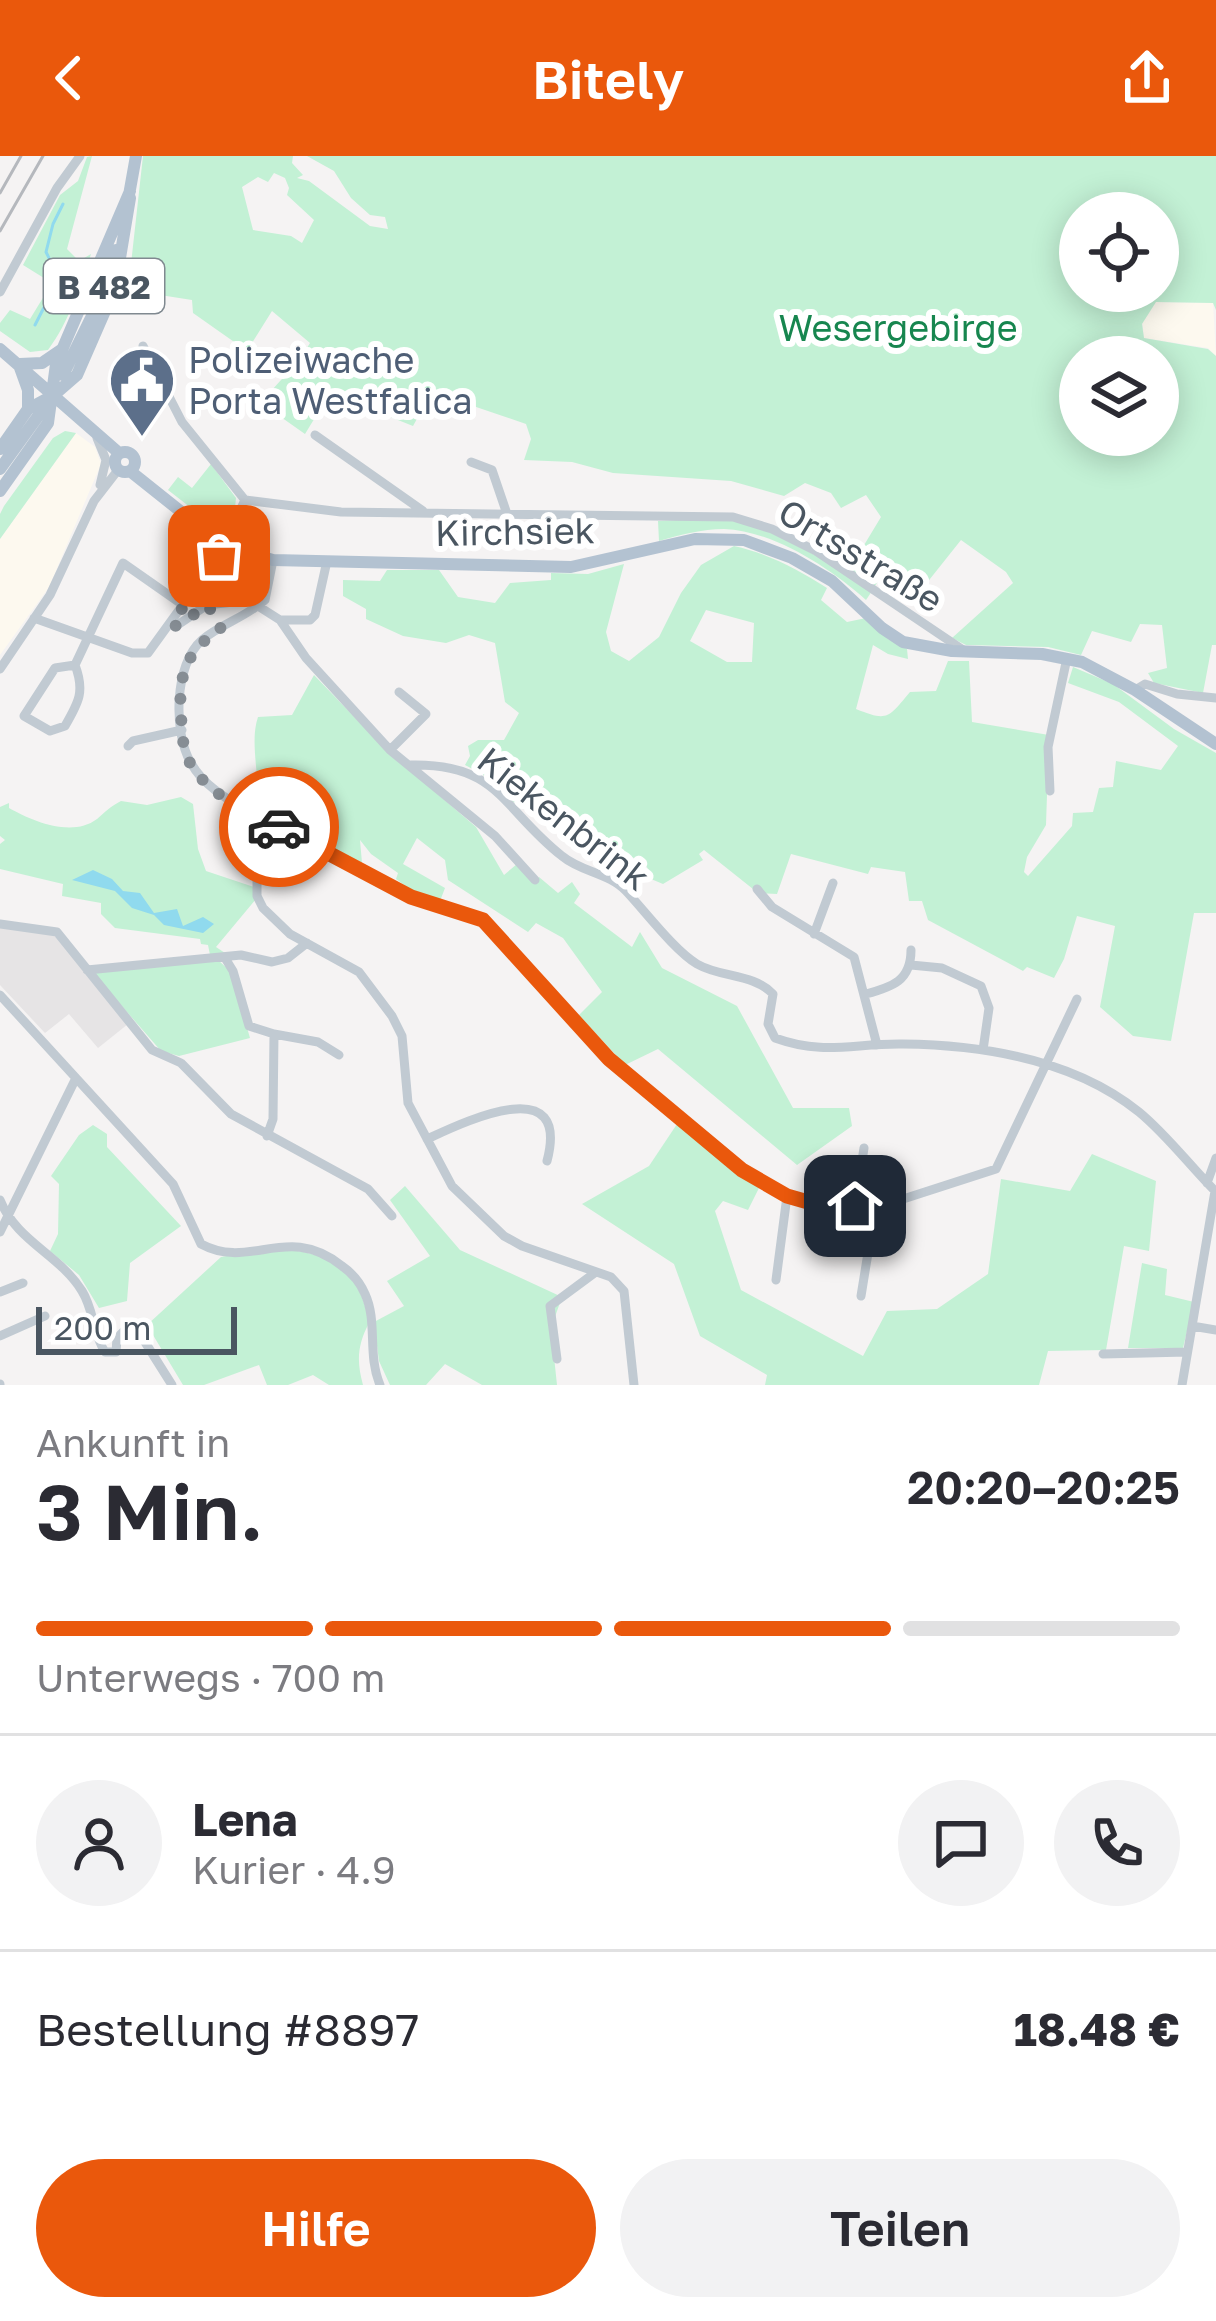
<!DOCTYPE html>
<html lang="de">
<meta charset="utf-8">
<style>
body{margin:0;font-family:"Golos Text",sans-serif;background:#f2f2f3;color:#2b2b33;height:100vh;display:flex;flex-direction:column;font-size:45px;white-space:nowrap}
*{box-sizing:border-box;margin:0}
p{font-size:39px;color:#7c7c81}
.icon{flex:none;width:66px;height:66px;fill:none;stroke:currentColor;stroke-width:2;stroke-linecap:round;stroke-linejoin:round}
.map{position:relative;height:1229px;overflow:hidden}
.drawer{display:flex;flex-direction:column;background:#fff;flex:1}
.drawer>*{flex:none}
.fabs{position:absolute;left:1059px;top:36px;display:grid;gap:24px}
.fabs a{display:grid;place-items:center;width:120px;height:120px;border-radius:50%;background:#fff;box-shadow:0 6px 30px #0003;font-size:60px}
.scale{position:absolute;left:36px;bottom:30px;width:201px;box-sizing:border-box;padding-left:12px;border:6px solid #4a5661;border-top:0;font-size:33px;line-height:42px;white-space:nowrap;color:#4a5661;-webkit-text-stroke:9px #fff;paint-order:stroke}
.pin{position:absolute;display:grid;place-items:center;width:102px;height:102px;color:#fff;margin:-51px;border-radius:24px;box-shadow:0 6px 18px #0006}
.courier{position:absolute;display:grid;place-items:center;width:120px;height:120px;margin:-60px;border:9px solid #ea580c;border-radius:50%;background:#fff;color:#222;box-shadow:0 3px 15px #0007}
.headline em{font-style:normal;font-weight:600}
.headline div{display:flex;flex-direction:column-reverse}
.headline{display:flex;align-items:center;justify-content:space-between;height:204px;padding:0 36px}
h1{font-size:78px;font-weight:600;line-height:90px}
.bar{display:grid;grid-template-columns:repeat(4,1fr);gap:18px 12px;align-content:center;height:144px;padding:0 36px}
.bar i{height:15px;border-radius:9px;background:#e1e1e2}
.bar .active{background:#ea580c}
.bar p{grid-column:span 4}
.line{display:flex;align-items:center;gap:30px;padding:0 36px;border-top:3px solid #e1e1e2}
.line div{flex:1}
.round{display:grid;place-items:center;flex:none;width:126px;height:126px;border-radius:63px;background:#f2f2f3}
.primary-button{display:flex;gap:24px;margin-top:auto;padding:24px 36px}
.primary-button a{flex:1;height:138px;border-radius:72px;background:#ea580c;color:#fff;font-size:48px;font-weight:600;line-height:138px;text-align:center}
.primary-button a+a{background:#f2f2f3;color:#2b2b33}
header{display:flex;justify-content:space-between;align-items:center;height:156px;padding:0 36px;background:#ea580c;color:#fff;font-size:54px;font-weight:600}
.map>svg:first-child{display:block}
.commercial{fill:#fdf9ef}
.education{fill:#e6e4e5}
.green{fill:#c3f1d5;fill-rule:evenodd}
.water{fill:#90daee}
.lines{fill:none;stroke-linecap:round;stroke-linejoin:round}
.stream{stroke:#90daee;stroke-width:3}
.minor{stroke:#c1cad2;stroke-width:9}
.major{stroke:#b3c2d1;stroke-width:12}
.rail{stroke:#b5b8bd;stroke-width:3}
.done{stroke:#868d94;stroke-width:12;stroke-dasharray:0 21.6}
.route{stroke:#ea580c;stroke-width:15}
.labels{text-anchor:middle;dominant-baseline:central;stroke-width:12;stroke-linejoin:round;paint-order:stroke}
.shield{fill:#fff;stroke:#808990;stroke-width:3}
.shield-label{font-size:33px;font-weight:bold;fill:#4a5661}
.park-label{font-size:36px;fill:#17864f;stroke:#fff}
.service-label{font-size:36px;fill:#4e5e75;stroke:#fff;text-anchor:start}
.street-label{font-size:36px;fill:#4a5661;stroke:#fff}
</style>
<header><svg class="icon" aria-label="back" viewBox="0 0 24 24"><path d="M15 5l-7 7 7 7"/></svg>Bitely<svg class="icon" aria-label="share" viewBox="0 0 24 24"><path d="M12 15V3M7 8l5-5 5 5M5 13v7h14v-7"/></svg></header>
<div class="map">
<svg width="1216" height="1229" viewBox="0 0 1216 1229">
<rect width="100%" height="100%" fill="#f5f3f3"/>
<path class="commercial" d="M1154,146L1213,147L1216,200L1208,192L1144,182L1142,163Z
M76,277L95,291L101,308L49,431L0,499V383Z"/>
<path class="education" d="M0,769L55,779L128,868L98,892L69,858L45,877L0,829Z"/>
<path class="green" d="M92,0L67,93L79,105L91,98C82,126 69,166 48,194L30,196L0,175V167L10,154L30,163L52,127L23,109L60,39L78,25L87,1Z
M143,0H293L292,7L303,19L297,22L309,25L370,70L388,73L385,61L370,59L351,42L334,15L307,0H1216V154L1213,147L1156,146L1142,168L1144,182L1208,193L1216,200V489H1212L1203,537L1154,527L1148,517L1167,512L1162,469L1140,468L1131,486L1092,475L1081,499L1048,491L966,489L952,482L1013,427L1006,416L961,384L918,438L884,417L874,431L849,414L881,361L866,339L841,352L831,337L805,327L784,340L731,325L613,317L572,306L524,304L531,283L526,268L432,236L413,270L330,237L305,278L261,247C277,226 297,211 310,187L272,155L247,195L193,157L192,144L160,139L163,117L131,108ZM274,17L285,22L289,32L287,39L314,64L302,87L291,80L253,74L242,31L258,21L268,26ZM1080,57H1158V135H1080ZM1080,201H1158V279H1080Z
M65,275L76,277L0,383V358L4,350L53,282Z
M211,308L236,342L235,352L222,376L168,334L178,321L192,332Z
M715,362C776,369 821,403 872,435L866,444C830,412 774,375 724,373C702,373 680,379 659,385L658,365Z
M734,390C767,397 799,414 827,432L821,444L847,466L866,462L888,483L907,493L908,503L888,498L873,489L856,553C888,566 888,562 910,536L936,535L948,505H969L972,566L1049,579L1046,669L1027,701L1024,716L1028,720L1072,670L1073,657L1093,656L1099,632L1113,631L1116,605L1161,614L1178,590L1119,546L1068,527L1073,511L1113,528L1174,573L1216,597V757H1194L1171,885L1133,880L1100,851L1115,770L1077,760L1064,803L1054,822L1027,811L1023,815L928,764L922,745H909L905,716L871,711L868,718L791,698L777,738L758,737L704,694L699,698L703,704L663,728L651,723L647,711L632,701L621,703L510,644L482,618L465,609L470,600L468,590L478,584H504L519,557L505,546L495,487L469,479L446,487L403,480L366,463V453L343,440V424L380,425L387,414H439L458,441L495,447L510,427L551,424V417L588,418L624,408L606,476L611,495L629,505L659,481L681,437L701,409ZM706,454L754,467L752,506H727L690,485Z
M314,519L385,593L476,671L504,719L517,708L534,726L539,721L558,737L572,726L580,738L574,747L632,791L640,776L662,812L737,850L793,952H849L852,970L797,1009L658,893L625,909L579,859L602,836L563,782L536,767L528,776L448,724L445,704L417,682L403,708L445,732L440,745L415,737L396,723L398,717L371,698L360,684L362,707L257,654C261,623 249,587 258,561L292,559Z
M181,641L193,648L198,693L206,715L254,731L256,743L216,791L225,797L210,799L208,789L201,788L200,783L115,772L101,758V747L62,740L63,728L0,713V688L5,684L0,680V651L9,647V652C32,665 72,682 97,663C105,656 111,650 121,645L147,649Z
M218,804L231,816L250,882L179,900L161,895L93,817Z
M677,968L759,1032L748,1054L723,1045L715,1055L741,1134L863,1200L887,1155L937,1153L988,1118L1001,1023L1070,1035L1092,998L1156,1025L1149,1095L1124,1090L1106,1194L1048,1195L1039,1229H765L767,1219L700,1180L674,1108L582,1048L649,1010Z
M93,969L107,978V991L181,1070L130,1107L127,1145L99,1152L79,1119L50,1095L58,1078L59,1028L51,1020L79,979Z
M405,1030L460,1094L562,1141L551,1172L557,1229H482L445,1208L426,1229H390L379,1205L374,1166L404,1150L387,1125L430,1100L390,1044Z
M270,1092C327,1096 358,1107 369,1167C358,1188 356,1204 363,1229H329L313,1219L288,1229H267L259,1209L204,1229H183L147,1169L221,1101Z
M1142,1107L1167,1113L1165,1139L1194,1146L1183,1192H1128Z"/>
<path class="water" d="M93,714L112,723L123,735L140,737L154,757L177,753L183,770L203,761L214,768L203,777L164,769L154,759L132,752L115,735L72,724Z"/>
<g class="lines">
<path class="stream" d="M35,169L59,122L46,96L53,68L63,48"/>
<path class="minor" d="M0,136L57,32L80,0
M143,190L182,266L245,344
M315,279L423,355
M97,282L106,304L100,329
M471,306L492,314L507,358
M245,344L341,356L733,361L772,373L816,395L966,496
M273,404L265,444C246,461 221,468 202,484C174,508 173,577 191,607C203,629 227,643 247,655L411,741L483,764L609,903L742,1014L787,1040L829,1052L897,1045L996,1013L1077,843
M258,450L280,464L306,502L390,594L495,680L535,724
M34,462L132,497H148L219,399L245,344
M280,464H310L315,459L327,405
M172,467L176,470L207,449L242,445
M75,509C85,535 79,546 65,570L50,575L24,560L55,512L75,509L123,407L183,449
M0,513L50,439L94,345L118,314
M1135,534L1145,528L1177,538L1216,542
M128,590L133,585L182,574
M390,594L426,558L399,536
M411,609C499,607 502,653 562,700C581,716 609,717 626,735C645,755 674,794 697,808C721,822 753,817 773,838L768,868L775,882C825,900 853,887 903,888C984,889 1073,903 1139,956C1167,979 1190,1010 1216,1036
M1050,635L1048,591L1067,502
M247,655L245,663L257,700V740L263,752L290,778L359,816L392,860L402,880L408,947L452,1030L504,1080L522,1090L611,1121L624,1135L634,1229
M757,733L772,751L854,801L877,889
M0,768L57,776L152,894L181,907L231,958L368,1033L392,1060
M814,778L833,727
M225,802L233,815L249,870L274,878L273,963L267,980
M911,809L942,812L981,830L989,852L983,894
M87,814L241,799L272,806L288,802L307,787
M866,838C892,831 911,825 911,794
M0,839L173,1028L201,1088C251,1115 287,1066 342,1110C352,1117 360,1126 365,1138C378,1166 367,1198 380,1229
M274,878L318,886L339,899
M427,983C464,966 571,914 547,1005
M1207,1027L1216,1002
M0,1044C17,1086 59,1098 82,1135C94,1154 93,1178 105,1196H116L117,1182L126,1173L138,1175L172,1229
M855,1050L864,992
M0,1076L75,924
M776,1124L787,1040
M0,1136L23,1127
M861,1140L876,1048
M1192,1170L1216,1174
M0,1180L45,1160
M1103,1198L1187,1196
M557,1203L550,1150L596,1116
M0,1228V1229
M1182,1229L1215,1035"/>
<path class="major" d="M129,39L136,0
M0,193L119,297
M20,208L42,207L61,194
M19,209L28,234V253
M63,219L93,158L116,94
M0,293L28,253L54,239L77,219L115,132L130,42
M115 306a10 10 0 1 1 20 0a10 10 0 1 1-20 0Z
M0,313L41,256
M130,315L224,390L273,404L571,411L695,383L744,384L792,402L832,425L882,472L903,486L952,495L1042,498L1082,506L1135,534L1216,588
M0,335L48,267L56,208L130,35"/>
<path class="rail" d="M0,37L21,0
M0,75L43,0"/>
</g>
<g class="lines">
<path class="done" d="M219,400L172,467L176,470L208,449L221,473C186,494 178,519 181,559C182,573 182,592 189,605C206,638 248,656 279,671"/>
<path class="route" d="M279,671L411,741L483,764L609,903L742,1014L787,1040L829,1052L855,1050"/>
</g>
<defs>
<symbol id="civic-pin" viewBox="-11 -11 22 30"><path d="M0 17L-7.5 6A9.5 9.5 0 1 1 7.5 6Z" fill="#5c6f8a" stroke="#fff"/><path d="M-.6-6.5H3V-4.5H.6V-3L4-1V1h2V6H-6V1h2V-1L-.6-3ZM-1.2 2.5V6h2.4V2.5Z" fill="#fff"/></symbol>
</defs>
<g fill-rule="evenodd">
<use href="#civic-pin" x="104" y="186" width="76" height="104"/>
</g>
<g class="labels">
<rect class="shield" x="44" y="103" width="120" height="54" rx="9"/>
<g class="shield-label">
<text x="104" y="130">B 482</text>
</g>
<g class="park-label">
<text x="898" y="171">Wesergebirge</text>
</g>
<g class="service-label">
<text x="188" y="203">Polizeiwache<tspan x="188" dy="41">Porta Westfalica</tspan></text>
</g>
<g class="street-label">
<text transform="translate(515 375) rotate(-1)">Kirchsiek</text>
<text transform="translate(861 399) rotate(31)">Ortsstraße</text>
<text transform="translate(564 662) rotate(38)">Kiekenbrink</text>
</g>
</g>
</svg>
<div class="fabs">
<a><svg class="icon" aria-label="locate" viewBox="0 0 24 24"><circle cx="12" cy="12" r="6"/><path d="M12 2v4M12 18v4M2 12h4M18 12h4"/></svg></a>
<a><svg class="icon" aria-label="layers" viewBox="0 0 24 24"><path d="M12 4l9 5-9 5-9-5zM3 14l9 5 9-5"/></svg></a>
</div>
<div class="scale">200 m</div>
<div class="pin" style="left:219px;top:400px;background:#ea580c"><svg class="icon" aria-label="bag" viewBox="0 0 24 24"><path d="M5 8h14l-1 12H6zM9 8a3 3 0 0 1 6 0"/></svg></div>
<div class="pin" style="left:855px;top:1050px;background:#1f2937"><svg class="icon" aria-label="home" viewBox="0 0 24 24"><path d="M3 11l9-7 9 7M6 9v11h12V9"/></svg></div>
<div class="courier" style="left:279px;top:671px"><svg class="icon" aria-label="car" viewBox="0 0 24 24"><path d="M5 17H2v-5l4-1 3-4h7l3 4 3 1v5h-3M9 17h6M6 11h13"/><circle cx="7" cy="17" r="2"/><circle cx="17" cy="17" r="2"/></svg></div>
</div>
<section class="drawer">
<div class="headline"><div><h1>3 Min.</h1><p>Ankunft in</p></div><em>20:20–20:25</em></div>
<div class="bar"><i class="active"></i><i class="active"></i><i class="active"></i><i></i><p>Unterwegs · 700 m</p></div>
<div class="line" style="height:216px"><a class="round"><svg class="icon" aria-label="person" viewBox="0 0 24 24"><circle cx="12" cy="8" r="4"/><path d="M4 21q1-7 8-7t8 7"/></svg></a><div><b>Lena</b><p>Kurier · 4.9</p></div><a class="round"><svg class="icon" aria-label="chat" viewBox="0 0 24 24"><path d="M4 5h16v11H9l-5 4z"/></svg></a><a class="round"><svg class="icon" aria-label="phone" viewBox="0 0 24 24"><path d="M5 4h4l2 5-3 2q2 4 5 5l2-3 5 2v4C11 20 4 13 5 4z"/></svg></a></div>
<div class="line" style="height:156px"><div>Bestellung #8897</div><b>18.48 €</b></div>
<div class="primary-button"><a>Hilfe</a><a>Teilen</a></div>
</section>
